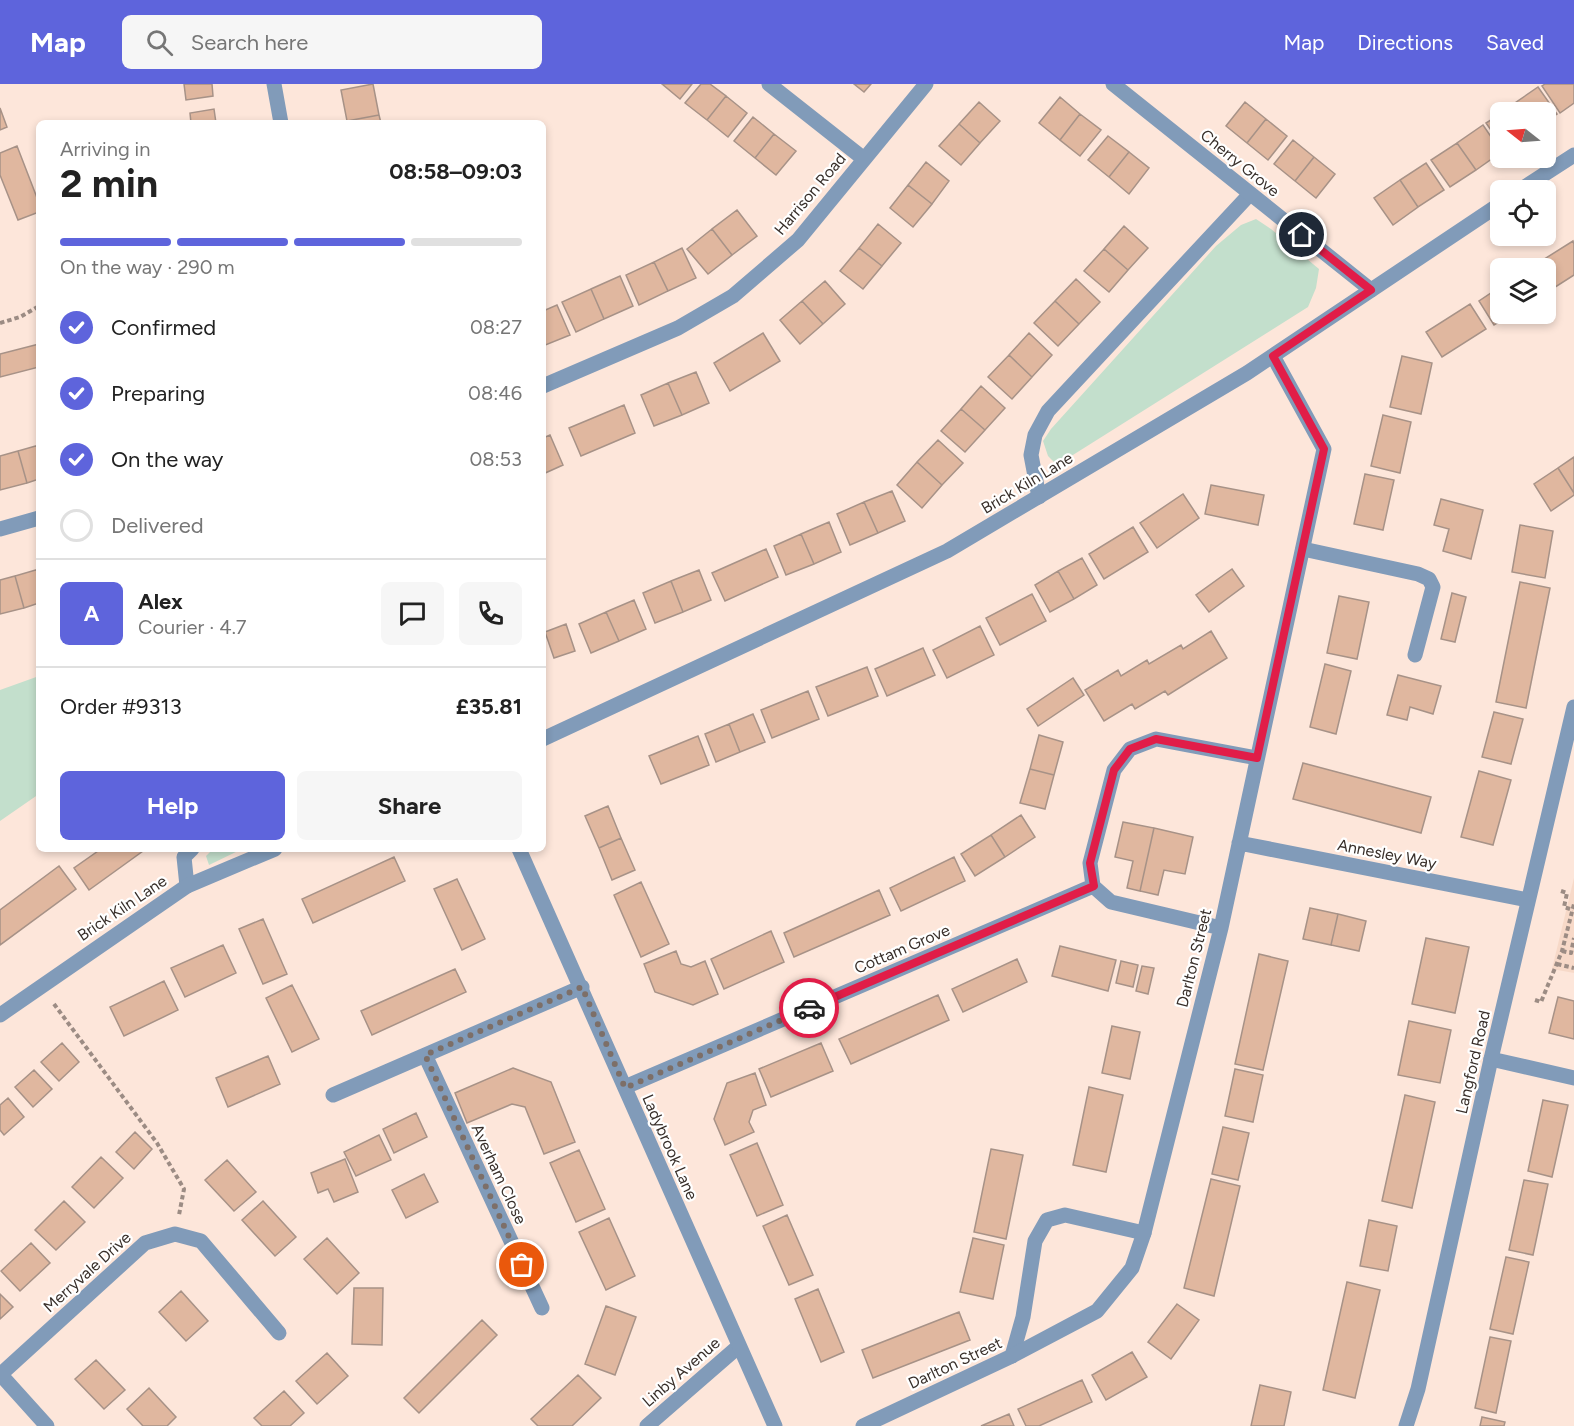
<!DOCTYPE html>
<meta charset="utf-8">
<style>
body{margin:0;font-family:Figtree,sans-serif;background:#f6f6f6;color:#222;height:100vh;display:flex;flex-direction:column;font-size:22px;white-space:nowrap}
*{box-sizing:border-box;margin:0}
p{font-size:20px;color:#767676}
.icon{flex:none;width:33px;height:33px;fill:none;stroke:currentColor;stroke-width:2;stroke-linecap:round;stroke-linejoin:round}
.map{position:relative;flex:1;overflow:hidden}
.side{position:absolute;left:36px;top:36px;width:510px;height:732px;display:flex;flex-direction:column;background:#fff;border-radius:9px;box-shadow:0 3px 9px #0003}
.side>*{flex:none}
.needle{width:39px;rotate:287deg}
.tools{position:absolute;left:1490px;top:18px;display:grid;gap:12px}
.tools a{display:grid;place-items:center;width:66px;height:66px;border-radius:9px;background:#fff;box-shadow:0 3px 9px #0003;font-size:30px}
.pin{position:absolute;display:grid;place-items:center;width:51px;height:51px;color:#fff;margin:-26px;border:3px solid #fff;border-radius:50%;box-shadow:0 2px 6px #0007}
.courier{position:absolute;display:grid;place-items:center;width:60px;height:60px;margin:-30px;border:4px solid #e11d48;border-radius:50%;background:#fff;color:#222;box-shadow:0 2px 8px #0007}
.headline em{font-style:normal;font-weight:700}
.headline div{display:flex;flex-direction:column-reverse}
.headline{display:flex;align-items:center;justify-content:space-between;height:102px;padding:0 24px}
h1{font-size:39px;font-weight:700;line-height:45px}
.bar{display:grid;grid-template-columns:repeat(4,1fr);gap:9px 6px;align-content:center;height:72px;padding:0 24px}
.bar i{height:8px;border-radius:4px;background:#e0e0e0}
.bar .on{background:#5e64dc}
.bar p{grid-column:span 4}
.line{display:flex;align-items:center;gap:15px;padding:0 24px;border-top:2px solid #e0e0e0}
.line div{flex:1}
.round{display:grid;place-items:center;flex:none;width:63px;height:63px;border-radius:9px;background:#f6f6f6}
ol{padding:0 24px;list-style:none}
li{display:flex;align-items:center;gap:18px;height:66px}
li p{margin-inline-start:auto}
li .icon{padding:6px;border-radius:50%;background:#5e64dc;color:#fff;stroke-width:4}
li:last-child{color:#767676}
li i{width:33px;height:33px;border:3px solid #e0e0e0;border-radius:50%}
.action{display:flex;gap:12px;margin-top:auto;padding:12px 24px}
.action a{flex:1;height:69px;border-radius:9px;background:#5e64dc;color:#fff;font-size:24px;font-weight:700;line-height:69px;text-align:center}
.action a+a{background:#f6f6f6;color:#222}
header{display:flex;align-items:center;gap:36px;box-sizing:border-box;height:84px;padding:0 30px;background:#5e64dc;color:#fff}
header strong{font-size:28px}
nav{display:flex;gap:33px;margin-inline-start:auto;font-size:21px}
.search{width:420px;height:54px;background:#f6f6f6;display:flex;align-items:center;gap:15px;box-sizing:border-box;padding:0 21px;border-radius:9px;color:#767676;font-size:22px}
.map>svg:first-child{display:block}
.built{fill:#f7d9c8}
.green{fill:#c3dfcc}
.building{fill:#e0b79f;stroke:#a79287;stroke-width:1.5}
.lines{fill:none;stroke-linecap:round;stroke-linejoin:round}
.path{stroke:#9c8c84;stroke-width:4;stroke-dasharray:4.5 3;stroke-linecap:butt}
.service{stroke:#819bb9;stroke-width:15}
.minor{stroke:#819bb9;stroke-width:15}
.tertiary{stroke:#819bb9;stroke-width:15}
.done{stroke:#7d6f68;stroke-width:6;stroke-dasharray:0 10.8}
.route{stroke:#e11d48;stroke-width:8}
.labels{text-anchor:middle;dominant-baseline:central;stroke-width:4.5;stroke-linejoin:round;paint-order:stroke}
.street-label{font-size:16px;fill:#382f2a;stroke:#fff}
</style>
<header>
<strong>Map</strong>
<div class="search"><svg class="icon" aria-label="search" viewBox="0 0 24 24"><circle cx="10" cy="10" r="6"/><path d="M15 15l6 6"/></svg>Search here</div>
<nav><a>Map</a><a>Directions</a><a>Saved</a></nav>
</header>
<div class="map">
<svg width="1574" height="1342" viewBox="0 0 1574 1342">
<rect width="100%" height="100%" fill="#fde6da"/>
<path class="built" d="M1574,794V889L1552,885Z"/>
<path class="green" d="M1256,135L1271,145L1319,185L1316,204L1308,223L1057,381L1048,372L1043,357L1051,345L1216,162L1241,141Z
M39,592V710L0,737V606Z
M213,765H242L209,781L206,772Z"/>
<path class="building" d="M184,0H212L213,12L186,16Z
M373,0L379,31L347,37L341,6Z
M662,0H692L680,15Z
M701,0H710L726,12L707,36L685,19Z
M854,0H871L864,8Z
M1545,0H1574V19L1560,29L1542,2Z
M1538,3L1557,30L1545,38V28H1517L1512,21Z
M726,12L747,29L728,53L707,36Z
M1060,13L1080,30L1060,56L1039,39Z
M979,18L1000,37L980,59L959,40Z
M1245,18L1266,35L1247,59L1226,42Z
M1512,21L1517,28H1502Z
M0,24L7,43L0,46Z
M214,25L216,39H191L190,29Z
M1080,30L1101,46L1080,72L1060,56Z
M1500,30V59L1486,39Z
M379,31L381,39H347V37Z
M753,33L774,50L755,74L734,57Z
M1266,35L1287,52L1268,76L1247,59Z
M959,40L980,59L961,81L939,62Z
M1483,41L1500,66V69L1476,86L1457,59Z
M774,50L796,67L776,91L755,74Z
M1108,52L1129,68L1109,93L1088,76Z
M1293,56L1314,73L1295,97L1274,80Z
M1457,59L1476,86L1450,103L1431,76Z
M17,62L39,119V128L18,136L0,91V69Z
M1129,68L1149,84L1129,110L1109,93Z
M1314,73L1335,90L1316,114L1295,97Z
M926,78L949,97L932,120L908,101Z
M1426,79L1444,106L1418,123L1400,96Z
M1400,96L1418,123L1393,141L1374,114Z
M908,101L932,120L913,143L890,124Z
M737,126L757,152L732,171L712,145Z
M878,140L901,159L882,182L859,164Z
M1124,142L1148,164L1128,186L1104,165Z
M712,145L732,171L708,190L687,165Z
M1573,157L1574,160V191L1546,209L1545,184H1530Z
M682,164L696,194L668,207L654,178Z
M859,164L882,182L863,205L840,187Z
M1104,165L1128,186L1109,208L1084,187Z
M654,178L668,207L639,221L626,191Z
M620,192L633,222L604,235L591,205Z
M1076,195L1100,218L1079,240L1055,217Z
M825,197L845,220L823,240L802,217Z
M1500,203V230H1512L1494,241L1479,217Z
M591,205L604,235L576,248L562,218Z
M802,217L823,240L800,260L780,236Z
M1055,217L1079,240L1058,262L1034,239Z
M1470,220L1486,245L1442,273L1426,248Z
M557,221L570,251L543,262V227Z
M763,249L780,277L730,307L714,279Z
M1029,249L1052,271L1032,293L1009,271Z
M39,260V283L0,293V270Z
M1009,271L1032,293L1012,315L988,293Z
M1402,272L1432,279L1421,330L1390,323Z
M696,288L709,319L682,331L668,299Z
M668,299L682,331L654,342L641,311Z
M981,302L1005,324L985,346L961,325Z
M624,321L635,349L581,372L569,344Z
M961,325L985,346L965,368L941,347Z
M1383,331L1411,338L1400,389L1371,382Z
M550,351L563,381L543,390V354Z
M938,356L963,379L942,401L917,378Z
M39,361V395L27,399L18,367Z
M18,367L27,399L0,406V372Z
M1574,373V409L1558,384Z
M917,378L942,401L922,424L897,401Z
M1558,384L1574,409V411L1551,427L1534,400Z
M1365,390L1394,396L1383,446L1354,440Z
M1211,401L1264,411L1258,441L1205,430Z
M892,407L905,437L878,449L864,418Z
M1183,410L1199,434L1157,464L1140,439Z
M1441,415L1483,426L1471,475L1443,467L1449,445L1434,441Z
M864,418L878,449L850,461L837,430Z
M829,438L841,468L814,480L801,450Z
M1520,441L1553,447L1545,494L1512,488Z
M1133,443L1148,468L1104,495L1089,470Z
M801,450L814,480L786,491L774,462Z
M766,465L778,493L725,517L712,489Z
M1082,474L1097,501L1074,515L1058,487Z
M39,485V519L24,524L15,492Z
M1232,485L1244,502L1209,528L1196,511Z
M699,486L711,516L683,528L671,497Z
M1058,487L1074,515L1050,528L1035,501Z
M15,492L24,524L0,530V496Z
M671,497L683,528L655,539L643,509Z
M1520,498L1550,504L1526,624L1496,618Z
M1452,509L1466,513L1455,558L1441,555Z
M1032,510L1046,537L1000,561L986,534Z
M1339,512L1369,518L1357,575L1327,569Z
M634,516L646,545L619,557L606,528Z
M606,528L619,557L591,569L579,540Z
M566,540L575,567L554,574L545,548Z
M980,542L994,571L947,594L933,566Z
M1211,547L1227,574L1168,611L1165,607L1135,625L1132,620L1104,637L1085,606L1118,586L1121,592L1147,576L1149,580L1181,561L1183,565Z
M923,564L935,591L887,612L875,585Z
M1325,580L1351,587L1336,650L1310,643Z
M867,583L878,612L828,632L816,603Z
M1398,591L1441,602L1433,630L1410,623L1407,636L1387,631Z
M1073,594L1084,611L1038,642L1027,625Z
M808,607L819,635L772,654L761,626Z
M1494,628L1523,635L1511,680L1482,673Z
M753,630L765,658L740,668L729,640Z
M729,640L740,668L716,678L705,650Z
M1039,651L1063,658L1054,691L1030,685Z
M698,652L709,681L661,700L649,672Z
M1303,679L1431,713L1421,749L1293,715Z
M1030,685L1054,691L1045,725L1020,719Z
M1479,687L1511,696L1493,761L1461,753Z
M608,722L621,754L599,764L585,732Z
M1021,731L1035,753L1005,773L991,751Z
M1123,738L1154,744L1140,807L1127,804L1133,777L1115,773Z
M1154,744L1193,753L1185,790L1164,786L1158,811L1140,807Z
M991,751L1005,773L975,792L961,770Z
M621,754L635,786L612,796L599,764Z
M101,765H142L143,767L89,806L74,784Z
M394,773L405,797L313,839L302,815Z
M954,773L965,797L901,827L890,804Z
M59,782L76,805L0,861V826Z
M457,795L485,855L462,866L434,805Z
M641,798L669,860L641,873L614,811Z
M879,806L890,831L794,873L784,849Z
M1310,824L1338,830L1331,861L1303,855Z
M1338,830L1366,837L1359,867L1331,861Z
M263,835L287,890L263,900L239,845Z
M771,847L784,878L724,905L711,875Z
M1426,854L1469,863L1455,929L1412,920Z
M223,861L236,889L185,913L171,884Z
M1060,862L1116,876L1108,907L1052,892Z
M676,867L681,880L691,883L705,877L718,910L693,921L655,908L644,880Z
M1259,870L1288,877L1263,986L1235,980Z
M1017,875L1027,898L963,928L952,905Z
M1121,877L1138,881L1133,903L1116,899Z
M1142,882L1154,884L1148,910L1136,907Z
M455,885L466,908L372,951L361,927Z
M164,897L178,926L124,952L110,923Z
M292,901L319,955L292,968L266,914Z
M938,911L949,936L851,980L839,955Z
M1558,913L1574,917V955L1549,949Z
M1409,937L1451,946L1440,999L1398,991Z
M1112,942L1140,948L1130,995L1102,989Z
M62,959L79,978L59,997L41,978Z
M821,959L833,987L771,1013L759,985Z
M268,972L280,1000L228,1023L216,994Z
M513,984L551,998L575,1058L544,1070L525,1023L512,1020L467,1039L455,1009Z
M1235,985L1263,991L1253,1038L1225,1032Z
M34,986L52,1005L33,1023L15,1003Z
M755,989L766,1021L753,1026L749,1038L754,1048L725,1061L714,1035L727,999Z
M1089,1003L1123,1011L1106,1088L1073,1081Z
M1405,1011L1435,1018L1412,1124L1382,1117Z
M8,1014L24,1033L4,1051L0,1046V1021Z
M1543,1016L1568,1021L1552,1093L1528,1087Z
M416,1029L427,1053L394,1069L383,1045Z
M1223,1043L1249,1049L1238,1096L1212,1090Z
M135,1048L152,1065L134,1085L116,1068Z
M379,1051L391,1076L356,1092L344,1068Z
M757,1059L783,1121L757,1132L730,1071Z
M991,1065L1023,1071L1006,1155L974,1148Z
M579,1066L605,1125L576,1138L550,1079Z
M101,1073L123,1094L94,1124L72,1103Z
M345,1075L358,1108L334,1118L328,1105L318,1109L311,1089Z
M227,1076L256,1108L234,1127L205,1096Z
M424,1090L438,1118L406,1134L392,1106Z
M1211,1095L1240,1102L1214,1212L1184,1204Z
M1524,1096L1548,1100L1533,1171L1509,1166Z
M64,1117L85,1138L56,1166L35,1146Z
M263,1117L296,1153L275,1172L242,1136Z
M787,1131L813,1191L789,1201L763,1142Z
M609,1134L635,1192L606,1206L579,1148Z
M1369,1136L1397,1142L1388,1187L1360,1182Z
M327,1154L359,1189L337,1210L304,1175Z
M973,1154L1004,1161L993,1215L960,1208Z
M31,1159L50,1179L20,1207L1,1187Z
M1506,1173L1529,1178L1513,1250L1490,1245Z
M1347,1198L1380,1206L1355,1314L1323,1306Z
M354,1204H383L382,1261L352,1260Z
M818,1205L844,1268L821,1278L795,1215Z
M181,1207L208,1237L186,1257L159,1228Z
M0,1210L13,1223L0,1235Z
M1177,1220L1199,1236L1171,1275L1148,1258Z
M606,1222L636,1233L615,1291L585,1280Z
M959,1228L970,1256L873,1294L862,1266Z
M482,1236L497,1251L419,1329L404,1314Z
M1490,1253L1511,1257L1496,1329L1475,1324Z
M1132,1268L1147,1293L1106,1316L1092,1291Z
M327,1269L348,1292L317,1320L296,1297Z
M96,1276L125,1306L104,1325L75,1295Z
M578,1291L601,1314L572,1342H538L531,1335Z
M1082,1296L1092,1318L1039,1342H1026L1018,1325Z
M1260,1301L1291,1308L1284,1342H1251Z
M149,1304L176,1333L167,1342H143L127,1325Z
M284,1307L304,1329L290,1342H262L254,1334Z
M1009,1330L1014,1342H981Z
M1482,1333L1505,1338L1504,1342H1480Z"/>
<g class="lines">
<path class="path" d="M0,239L20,233L39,222
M1561,807L1567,809L1564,823L1573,826
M1562,867L1571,869L1574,854
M1557,880L1574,884
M1535,916L1541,918L1562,867L1574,820
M54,920L157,1059L184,1105L179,1131"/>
<path class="service" d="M1039,413L1031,371L1035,351L1048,327L1250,110
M1303,465L1418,490L1429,495L1433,503L1415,571
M1491,975L1574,994
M1012,1272L1023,1233L1035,1157L1047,1136L1065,1131L1144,1149"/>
<path class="minor" d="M769,0L864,75
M1113,0L1371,206
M543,302L678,244L733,212L798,156L926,0
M0,445L39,434
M1239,759L1528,816
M187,802L184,773L192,765
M1221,844L1111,818L1093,802L1090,779L1114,686L1130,665L1156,655L1257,674
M425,971L542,1224
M625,1003L1093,802
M333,1011L582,903
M0,1291L145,1159L175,1150L201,1157L279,1249
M1,1291L47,1342
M647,1342L739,1262
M863,1342L1012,1272L1097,1227L1132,1184L1144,1149L1221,844L1324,365L1273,272
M1406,1342L1418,1305L1491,975L1574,623"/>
<path class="tertiary" d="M274,0L281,39
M1520,106L1574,71
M543,655L947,467L1247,289L1500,120
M519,765C606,957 689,1150 775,1342
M0,931L187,802L275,765"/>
</g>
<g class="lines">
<path class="done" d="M522,1181L425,971L582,903L625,1004L809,924"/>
<path class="route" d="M809,924L1094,802L1090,779L1114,686L1130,665L1156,655L1257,674L1324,365L1273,272L1371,206L1302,151"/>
</g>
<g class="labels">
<g class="street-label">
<text transform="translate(1240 79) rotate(39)">Cherry Grove</text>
<text transform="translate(810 110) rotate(-50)">Harrison Road</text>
<text transform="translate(1027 399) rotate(-31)">Brick Kiln Lane</text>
<text transform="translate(1387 770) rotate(11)">Annesley Way</text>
<text transform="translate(122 824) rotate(-34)">Brick Kiln Lane</text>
<text transform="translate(902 865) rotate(-23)">Cottam Grove</text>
<text transform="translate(1194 874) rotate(-76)">Darlton Street</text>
<text transform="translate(1473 978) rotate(-77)">Langford Road</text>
<text transform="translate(670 1063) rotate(66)">Ladybrook Lane</text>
<text transform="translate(499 1090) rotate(65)">Averham Close</text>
<text transform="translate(87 1188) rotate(-42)">Merryvale Drive</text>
<text transform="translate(955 1279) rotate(-25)">Darlton Street</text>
<text transform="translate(681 1288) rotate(-41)">Linby Avenue</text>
</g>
</g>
</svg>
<div class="tools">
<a><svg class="needle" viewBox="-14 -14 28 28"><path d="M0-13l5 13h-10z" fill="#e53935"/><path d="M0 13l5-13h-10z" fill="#767676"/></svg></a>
<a><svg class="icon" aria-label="locate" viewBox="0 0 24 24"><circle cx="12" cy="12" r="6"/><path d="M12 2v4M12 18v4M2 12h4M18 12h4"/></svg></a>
<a><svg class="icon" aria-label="layers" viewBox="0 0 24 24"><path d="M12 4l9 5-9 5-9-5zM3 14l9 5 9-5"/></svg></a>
</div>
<div class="pin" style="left:522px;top:1181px;background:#ea580c"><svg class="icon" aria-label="bag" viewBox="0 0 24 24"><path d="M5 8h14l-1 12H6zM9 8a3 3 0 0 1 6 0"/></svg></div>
<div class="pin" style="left:1302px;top:151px;background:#1f2937"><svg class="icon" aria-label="home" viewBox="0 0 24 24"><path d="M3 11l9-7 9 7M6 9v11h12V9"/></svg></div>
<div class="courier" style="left:809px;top:924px"><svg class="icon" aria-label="car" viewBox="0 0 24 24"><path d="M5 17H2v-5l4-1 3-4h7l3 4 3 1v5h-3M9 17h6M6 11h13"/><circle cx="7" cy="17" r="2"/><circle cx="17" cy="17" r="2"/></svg></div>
<section class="side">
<div class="headline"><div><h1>2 min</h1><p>Arriving in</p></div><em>08:58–09:03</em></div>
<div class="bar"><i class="on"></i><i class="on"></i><i class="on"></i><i></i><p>On the way · 290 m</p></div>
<ol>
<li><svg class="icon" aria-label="check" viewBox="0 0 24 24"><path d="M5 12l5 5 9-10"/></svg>Confirmed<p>08:27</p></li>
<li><svg class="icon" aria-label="check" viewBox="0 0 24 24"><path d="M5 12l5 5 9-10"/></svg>Preparing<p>08:46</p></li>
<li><svg class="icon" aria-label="check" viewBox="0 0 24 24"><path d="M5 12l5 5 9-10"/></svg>On the way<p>08:53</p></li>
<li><i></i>Delivered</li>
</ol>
<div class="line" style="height:108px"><b class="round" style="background:#5e64dc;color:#fff">A</b><div><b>Alex</b><p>Courier · 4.7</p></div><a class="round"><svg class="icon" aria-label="chat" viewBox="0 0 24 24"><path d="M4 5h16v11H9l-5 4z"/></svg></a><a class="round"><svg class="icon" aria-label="phone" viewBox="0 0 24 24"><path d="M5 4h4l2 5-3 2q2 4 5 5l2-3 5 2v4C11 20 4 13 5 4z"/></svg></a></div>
<div class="line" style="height:78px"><div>Order #9313</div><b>£35.81</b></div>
<div class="action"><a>Help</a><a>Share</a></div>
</section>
</div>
